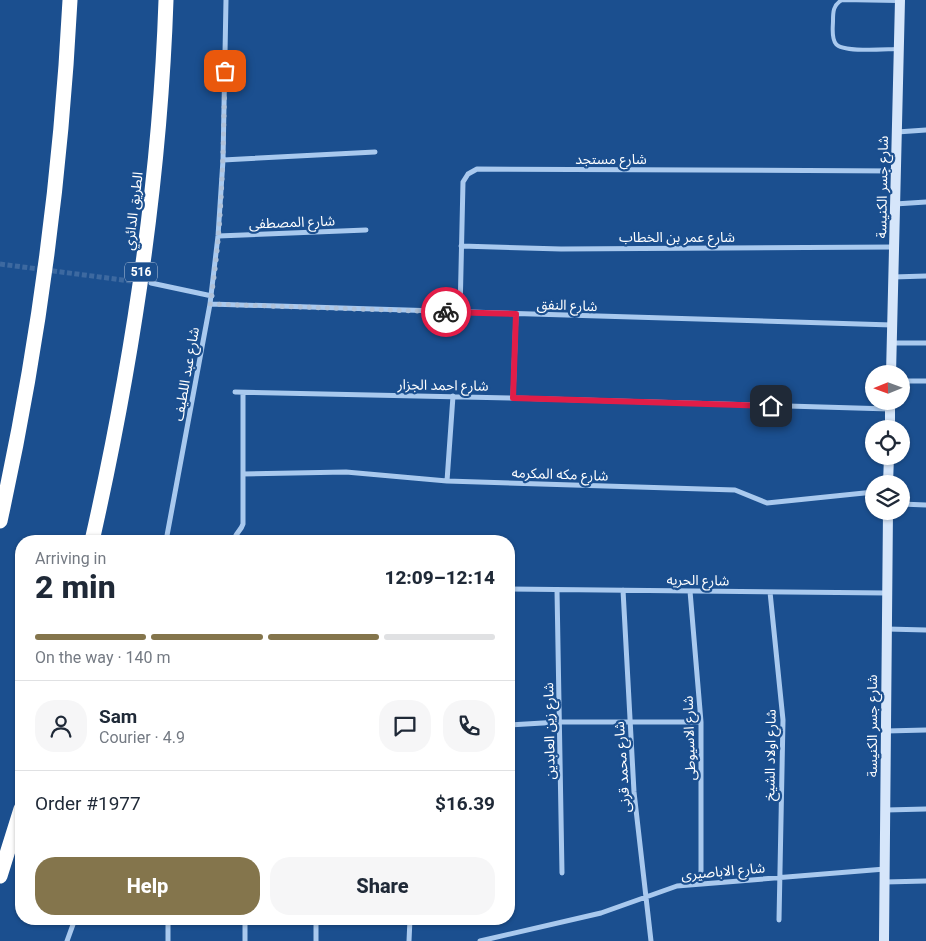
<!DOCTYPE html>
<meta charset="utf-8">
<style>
body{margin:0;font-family:Roboto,"Noto Sans Arabic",sans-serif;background:#f6f6f7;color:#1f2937;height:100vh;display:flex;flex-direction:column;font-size:19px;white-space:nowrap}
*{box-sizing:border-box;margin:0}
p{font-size:16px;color:#747a83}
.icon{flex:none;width:28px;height:28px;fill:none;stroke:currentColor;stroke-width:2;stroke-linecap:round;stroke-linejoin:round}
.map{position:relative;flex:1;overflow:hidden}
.panel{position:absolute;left:15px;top:535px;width:500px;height:390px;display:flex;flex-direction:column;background:#fff;border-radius:20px;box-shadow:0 1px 4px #0004}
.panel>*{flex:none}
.needle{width:32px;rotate:269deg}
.buttons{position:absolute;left:865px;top:365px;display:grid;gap:10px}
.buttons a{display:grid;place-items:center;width:45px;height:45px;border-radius:50%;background:#fff;box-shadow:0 1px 4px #0004;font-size:25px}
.pin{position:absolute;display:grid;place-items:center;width:42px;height:42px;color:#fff;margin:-21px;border-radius:10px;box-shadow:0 2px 8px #0006}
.courier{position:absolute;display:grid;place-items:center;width:50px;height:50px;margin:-25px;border:4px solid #e11d48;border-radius:50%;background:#fff;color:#222;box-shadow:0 1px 6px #0007}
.overview em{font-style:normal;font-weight:800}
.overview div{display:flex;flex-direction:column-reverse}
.overview{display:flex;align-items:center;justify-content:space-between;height:85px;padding:0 20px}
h1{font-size:32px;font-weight:800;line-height:38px}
.bar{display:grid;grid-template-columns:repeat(4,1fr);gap:8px 5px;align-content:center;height:60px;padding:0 20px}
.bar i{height:6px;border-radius:4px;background:#e0e1e3}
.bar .selected{background:#84754c}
.bar p{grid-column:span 4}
.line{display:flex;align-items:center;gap:12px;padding:0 20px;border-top:1px solid #e0e1e3}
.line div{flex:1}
.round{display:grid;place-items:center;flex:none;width:52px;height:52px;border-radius:20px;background:#f6f6f7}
.cta{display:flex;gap:10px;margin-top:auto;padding:10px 20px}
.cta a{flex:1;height:58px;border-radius:20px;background:#84754c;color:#fff;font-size:20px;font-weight:800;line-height:58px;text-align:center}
.cta a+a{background:#f6f6f7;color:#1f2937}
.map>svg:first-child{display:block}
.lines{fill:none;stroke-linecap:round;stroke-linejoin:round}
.minor-tunnel{stroke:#3d69a0;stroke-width:5;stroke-dasharray:5 2.5;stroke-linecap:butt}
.service{stroke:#a9c9ee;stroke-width:4}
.minor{stroke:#a9c9ee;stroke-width:5}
.secondary{stroke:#d6e6fa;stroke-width:10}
.motorway{stroke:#fff;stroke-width:15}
.done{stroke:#afc1d8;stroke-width:5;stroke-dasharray:0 9}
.route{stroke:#e11d48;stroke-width:6}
.labels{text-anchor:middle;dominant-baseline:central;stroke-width:4.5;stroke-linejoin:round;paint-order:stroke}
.shield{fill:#1b4f8f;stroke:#bbcadd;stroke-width:1}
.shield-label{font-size:12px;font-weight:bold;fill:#fff}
.street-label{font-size:14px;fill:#fff;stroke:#1b4f8f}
</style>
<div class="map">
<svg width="926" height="941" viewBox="0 0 926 941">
<rect width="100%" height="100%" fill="#1b4f8f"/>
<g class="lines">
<path class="minor-tunnel" d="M0,264L138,282"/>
<path class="service" d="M898,1L842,0C833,5 833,12 833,21C833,27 831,38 836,44C843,53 886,49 898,49"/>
<path class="minor" d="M897,132L926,130
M223,160L375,152
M895,204L926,202
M218,236L366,230
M461,246L561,249L894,247
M893,277L926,276
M151,283L212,296
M210,304L892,325
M460,313L463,182L468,174L477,169L896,171
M892,343H926
M901,381H926
M235,392L513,398L890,409
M513,398L516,314
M243,474L346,472L447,481L735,490L767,503L874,492
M447,481L453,396
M901,504L926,505
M166,541L210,304L218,236L223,160L226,0
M234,541C235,533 241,531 243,524V393
M509,589L887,593
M557,590L562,873
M623,590L634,792L651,941
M690,591L701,722V884
M770,592L783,720L779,920
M887,629L926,630
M509,725L560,722H701
M886,731L926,730
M886,810L926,809
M885,882L926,881
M168,919V941
M316,919V941
M67,941L75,919
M245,941V919
M409,941L410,919
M480,941L601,913L677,886L885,869"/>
<path class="secondary" d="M891,374L900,0
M890,429V401
M888,484L889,456
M884,941L888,511"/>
<path class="motorway" d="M0,521C38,350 61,175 70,0
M92,541C132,364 160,182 166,0
M0,876L21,809"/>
</g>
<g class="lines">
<path class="done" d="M225,71C223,149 223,227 210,304L446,312"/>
<path class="route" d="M446,312L516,314L513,398L771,406"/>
</g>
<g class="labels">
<rect class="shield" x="125" y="262.5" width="32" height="19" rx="4"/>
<g class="shield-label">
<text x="141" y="272">516</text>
</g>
<g class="street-label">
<text x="611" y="159">شارع مستجد</text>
<text transform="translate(882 187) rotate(-89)">شارع جسر الكنيسة</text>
<text transform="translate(133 211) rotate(-83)">الطريق الدائري</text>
<text transform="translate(292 222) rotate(-2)">شارع المصطفى</text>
<text x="677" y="237">شارع عمر بن الخطاب</text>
<text transform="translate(567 305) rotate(2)">شارع النفق</text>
<text transform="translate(186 374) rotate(-80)">شارع عبد اللطيف</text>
<text transform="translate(443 385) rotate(1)">شارع احمد الجزار</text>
<text transform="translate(560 474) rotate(2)">شارع مكه المكرمه</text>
<text transform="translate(698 580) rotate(1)">شارع الحريه</text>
<text transform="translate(872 726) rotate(-90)">شارع جسر الكنيسة</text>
<text transform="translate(549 731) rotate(-91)">شارع زين العابدين</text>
<text transform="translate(689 738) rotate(-92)">شارع الاسيوطى</text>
<text transform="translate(770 755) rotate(-89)">شارع اولاد الشيخ</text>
<text transform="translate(622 767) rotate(-94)">شارع محمد قرنى</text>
<text transform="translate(723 871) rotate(-5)">شارع الاباصيرى</text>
</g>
</g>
</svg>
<div class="buttons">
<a><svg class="needle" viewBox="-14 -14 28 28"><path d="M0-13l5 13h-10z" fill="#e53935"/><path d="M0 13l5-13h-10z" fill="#747a83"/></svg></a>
<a><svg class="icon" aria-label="locate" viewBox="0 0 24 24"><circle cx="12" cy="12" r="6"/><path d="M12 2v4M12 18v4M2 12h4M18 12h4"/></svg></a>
<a><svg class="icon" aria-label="layers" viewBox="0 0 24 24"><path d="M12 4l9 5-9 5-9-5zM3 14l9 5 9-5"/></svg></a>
</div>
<div class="pin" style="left:225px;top:71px;background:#ea580c"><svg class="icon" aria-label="bag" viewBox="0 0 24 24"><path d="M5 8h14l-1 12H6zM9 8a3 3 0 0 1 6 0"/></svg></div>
<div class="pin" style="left:771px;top:406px;background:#1f2937"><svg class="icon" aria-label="home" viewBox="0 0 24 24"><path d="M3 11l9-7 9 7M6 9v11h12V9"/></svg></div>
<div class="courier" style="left:446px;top:312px"><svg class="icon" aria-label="bike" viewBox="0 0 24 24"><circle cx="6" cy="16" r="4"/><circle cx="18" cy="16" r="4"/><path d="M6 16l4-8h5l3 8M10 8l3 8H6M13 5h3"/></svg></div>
<section class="panel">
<div class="overview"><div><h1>2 min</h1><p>Arriving in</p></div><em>12:09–12:14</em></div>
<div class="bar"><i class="selected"></i><i class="selected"></i><i class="selected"></i><i></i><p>On the way · 140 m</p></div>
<div class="line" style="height:90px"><a class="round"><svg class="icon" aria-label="person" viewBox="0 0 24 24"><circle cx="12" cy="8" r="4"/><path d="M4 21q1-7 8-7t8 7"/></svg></a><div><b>Sam</b><p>Courier · 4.9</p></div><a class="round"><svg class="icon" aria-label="chat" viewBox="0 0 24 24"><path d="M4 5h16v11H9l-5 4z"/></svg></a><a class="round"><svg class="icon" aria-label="phone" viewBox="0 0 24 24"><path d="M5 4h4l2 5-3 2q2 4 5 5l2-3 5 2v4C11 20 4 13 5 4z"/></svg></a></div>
<div class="line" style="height:65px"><div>Order #1977</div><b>$16.39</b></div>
<div class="cta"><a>Help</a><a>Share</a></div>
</section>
</div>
